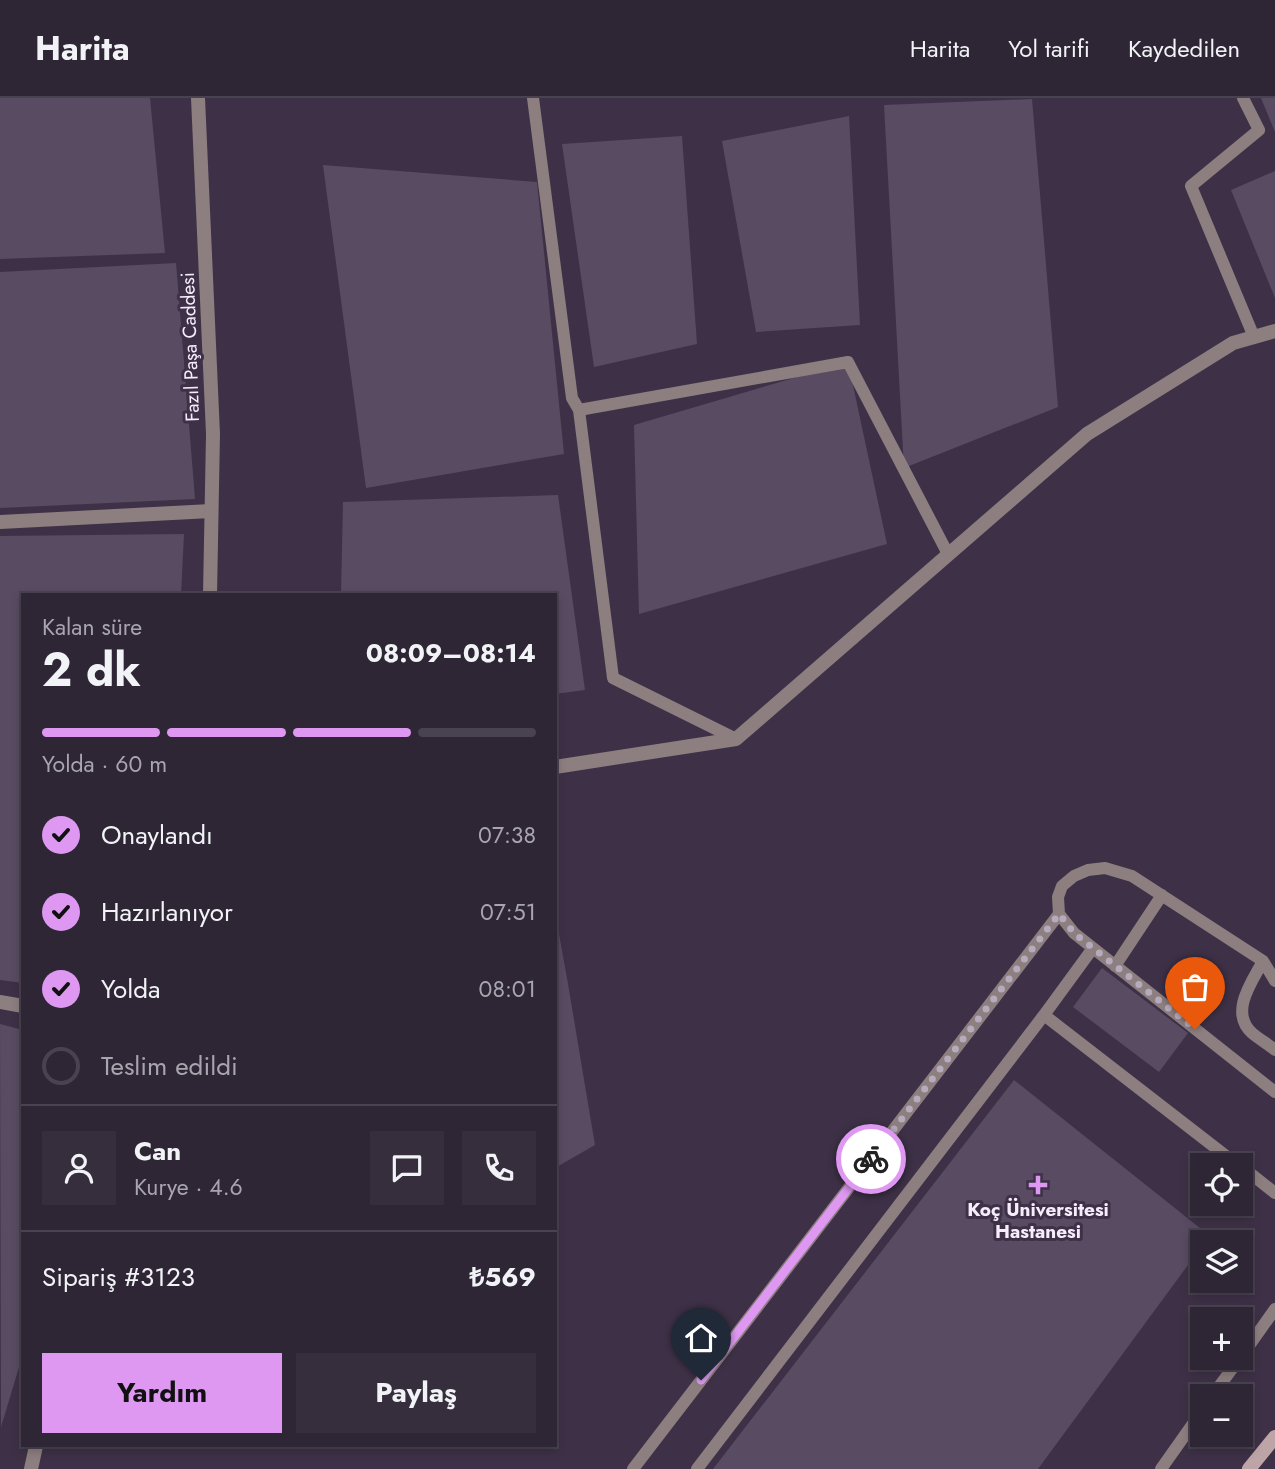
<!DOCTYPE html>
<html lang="tr">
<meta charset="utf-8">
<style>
body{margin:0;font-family:Jost,sans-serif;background:#362d3d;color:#f1f3f6;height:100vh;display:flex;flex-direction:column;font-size:26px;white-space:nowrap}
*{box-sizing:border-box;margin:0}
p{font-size:23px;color:#a7a5ad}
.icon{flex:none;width:38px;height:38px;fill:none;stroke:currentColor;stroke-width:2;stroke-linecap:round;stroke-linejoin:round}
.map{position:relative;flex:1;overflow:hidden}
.panel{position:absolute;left:21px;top:495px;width:536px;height:854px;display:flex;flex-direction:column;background:#2e2535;border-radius:0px;box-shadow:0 4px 10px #0003,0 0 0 2px #494250}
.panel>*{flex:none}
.buttons{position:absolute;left:1190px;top:1055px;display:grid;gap:14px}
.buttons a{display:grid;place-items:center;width:63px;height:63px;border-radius:0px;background:#2e2535;box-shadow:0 4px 10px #0003,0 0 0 2px #494250;font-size:35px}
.pin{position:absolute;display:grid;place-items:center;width:60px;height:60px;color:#fff;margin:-72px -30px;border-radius:50% 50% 50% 0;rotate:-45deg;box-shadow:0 0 7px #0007}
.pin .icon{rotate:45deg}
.courier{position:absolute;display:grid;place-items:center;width:70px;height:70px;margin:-35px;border:5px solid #de98f2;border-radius:50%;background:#fff;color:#222;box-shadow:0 2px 9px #0007}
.head em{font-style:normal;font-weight:700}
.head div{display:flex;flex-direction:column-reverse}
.head{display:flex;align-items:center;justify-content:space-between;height:119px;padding:0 21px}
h1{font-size:46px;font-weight:700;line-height:52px}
.bar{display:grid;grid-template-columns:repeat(4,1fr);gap:10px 7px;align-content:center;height:84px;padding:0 21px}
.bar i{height:9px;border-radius:5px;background:#494250}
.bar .on{background:#de98f2}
.bar p{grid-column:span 4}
.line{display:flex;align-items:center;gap:18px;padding:0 21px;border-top:2px solid #494250}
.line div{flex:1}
.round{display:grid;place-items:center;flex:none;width:74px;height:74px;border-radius:0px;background:#362d3d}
ol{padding:0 21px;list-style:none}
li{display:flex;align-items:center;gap:21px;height:77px}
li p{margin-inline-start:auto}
li .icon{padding:7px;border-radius:50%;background:#de98f2;color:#111;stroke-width:4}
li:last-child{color:#a7a5ad}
li i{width:38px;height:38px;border:4px solid #494250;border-radius:50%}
.cta{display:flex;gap:14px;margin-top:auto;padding:14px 21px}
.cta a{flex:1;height:80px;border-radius:0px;background:#de98f2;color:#111;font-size:28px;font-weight:700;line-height:80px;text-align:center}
.cta a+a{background:#362d3d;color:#f1f3f6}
header{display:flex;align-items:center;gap:42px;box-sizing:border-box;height:98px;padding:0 35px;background:#2e2535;border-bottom:2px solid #494250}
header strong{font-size:33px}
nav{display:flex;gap:38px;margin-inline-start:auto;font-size:24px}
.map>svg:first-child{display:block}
.building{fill:#584b62}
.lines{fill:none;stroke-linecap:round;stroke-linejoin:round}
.service{stroke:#8d7e7f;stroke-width:12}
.minor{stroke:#8d7e7f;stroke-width:14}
.tertiary{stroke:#8d7e7f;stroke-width:14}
.secondary{stroke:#bda5a7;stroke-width:14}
.done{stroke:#b5abbd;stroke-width:7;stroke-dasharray:0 12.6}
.route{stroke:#de98f2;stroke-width:9}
.poi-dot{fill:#de98f2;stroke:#3e3147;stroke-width:2.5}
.labels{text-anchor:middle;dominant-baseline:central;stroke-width:6;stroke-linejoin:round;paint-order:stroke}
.street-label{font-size:19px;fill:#f5edfc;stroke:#3e3147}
.poi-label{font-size:19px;font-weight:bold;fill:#f5edfc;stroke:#3e3147}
</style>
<header>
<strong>Harita</strong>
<nav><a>Harita</a><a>Yol tarifi</a><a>Kaydedilen</a></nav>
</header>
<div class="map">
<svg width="1275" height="1371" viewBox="0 0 1275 1371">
<rect width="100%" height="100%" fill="#3e3147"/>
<path class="building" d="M0,0H150L165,155L0,161Z
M1261,0H1275V34Z
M1032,1L1058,309L904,370L884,7Z
M849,18L860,227L756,234L722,43Z
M682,38L697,246L594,269L562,46Z
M323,67L537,84L564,356L366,390Z
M1275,73V200L1231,92Z
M176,165L195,401L0,410V174Z
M848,264L887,446L639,516L634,327Z
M558,397L585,592L555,596V497H341L343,404Z
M184,436L181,497H23V885L0,882V438Z
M555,819H556L568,886L595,1047L555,1070Z
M1102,870L1188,935L1159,974L1073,909Z
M0,926L23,932V1256L1,1329Z
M1014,982L1210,1138L1205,1144H1202V1148L1038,1371H713Z"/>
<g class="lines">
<path class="service" d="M533,0L572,300L579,312
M1243,0L1259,32L1191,88L1254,239
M736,641L613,580L579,312L848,264L948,456
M1093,850L1044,917L1239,1068
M1263,863C1252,884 1229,914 1252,935C1259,941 1268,946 1275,952
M1115,868L1162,797
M1275,883L1263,863L1132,778L1105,770L1088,772L1074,778L1062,788L1058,799L1059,816L1074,835L1275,994
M1241,1068L1275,1095
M1241,1259L1275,1211
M1212,1298L1240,1260
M633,1371L1059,816
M697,1371L1044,917
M1161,1371L1202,1313"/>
<path class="minor" d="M0,424L211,413
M555,669L736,641L1087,336L1233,245L1275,233
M0,904L23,908"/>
<path class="tertiary" d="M198,0L213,336L210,497
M31,1371L36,1348"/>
<path class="secondary" d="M1249,1371L1275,1339"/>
</g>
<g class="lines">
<path class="done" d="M871,1061L1059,816L1074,835L1195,931"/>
<path class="route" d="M701,1282L871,1061"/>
</g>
<path class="poi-dot" d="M1034.5 1076.5h7v7h7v7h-7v7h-7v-7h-7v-7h7z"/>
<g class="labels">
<g class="street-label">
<text transform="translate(190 249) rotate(-92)">Fazıl Paşa Caddesi</text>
</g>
<g class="poi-label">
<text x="1038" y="1111">Koç Üniversitesi<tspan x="1038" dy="22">Hastanesi</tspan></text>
</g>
</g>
</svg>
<div class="buttons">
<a><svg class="icon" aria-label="locate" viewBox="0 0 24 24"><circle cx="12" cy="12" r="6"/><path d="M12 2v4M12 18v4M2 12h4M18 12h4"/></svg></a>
<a><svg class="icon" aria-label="layers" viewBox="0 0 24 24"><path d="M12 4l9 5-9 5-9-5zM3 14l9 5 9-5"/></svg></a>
<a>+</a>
<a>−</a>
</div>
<div class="pin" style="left:1195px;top:931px;background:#ea580c"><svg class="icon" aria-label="bag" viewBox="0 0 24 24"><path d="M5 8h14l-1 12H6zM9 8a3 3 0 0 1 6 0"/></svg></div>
<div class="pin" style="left:701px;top:1282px;background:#1f2937"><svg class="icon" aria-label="home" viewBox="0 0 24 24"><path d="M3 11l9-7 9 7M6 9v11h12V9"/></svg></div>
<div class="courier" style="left:871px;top:1061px"><svg class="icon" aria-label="bike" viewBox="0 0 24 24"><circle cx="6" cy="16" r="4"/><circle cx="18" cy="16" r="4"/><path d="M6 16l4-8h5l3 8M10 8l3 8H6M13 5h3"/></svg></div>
<section class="panel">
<div class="head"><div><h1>2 dk</h1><p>Kalan süre</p></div><em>08:09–08:14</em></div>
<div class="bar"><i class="on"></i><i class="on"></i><i class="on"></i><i></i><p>Yolda · 60 m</p></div>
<ol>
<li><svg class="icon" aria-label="check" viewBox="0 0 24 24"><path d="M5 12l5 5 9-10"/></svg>Onaylandı<p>07:38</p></li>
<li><svg class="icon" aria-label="check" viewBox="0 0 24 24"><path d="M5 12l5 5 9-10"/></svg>Hazırlanıyor<p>07:51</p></li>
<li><svg class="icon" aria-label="check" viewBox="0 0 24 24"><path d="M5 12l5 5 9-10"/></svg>Yolda<p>08:01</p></li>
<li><i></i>Teslim edildi</li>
</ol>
<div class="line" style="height:126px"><a class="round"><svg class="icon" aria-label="person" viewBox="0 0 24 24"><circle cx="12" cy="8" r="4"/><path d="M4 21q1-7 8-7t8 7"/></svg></a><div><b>Can</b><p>Kurye · 4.6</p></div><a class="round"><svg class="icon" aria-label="chat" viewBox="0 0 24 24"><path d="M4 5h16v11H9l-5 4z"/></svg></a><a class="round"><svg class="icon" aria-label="phone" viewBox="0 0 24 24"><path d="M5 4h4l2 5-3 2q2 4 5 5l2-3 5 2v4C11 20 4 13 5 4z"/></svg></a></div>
<div class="line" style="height:91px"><div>Sipariş #3123</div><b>₺569</b></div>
<div class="cta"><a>Yardım</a><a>Paylaş</a></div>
</section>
</div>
